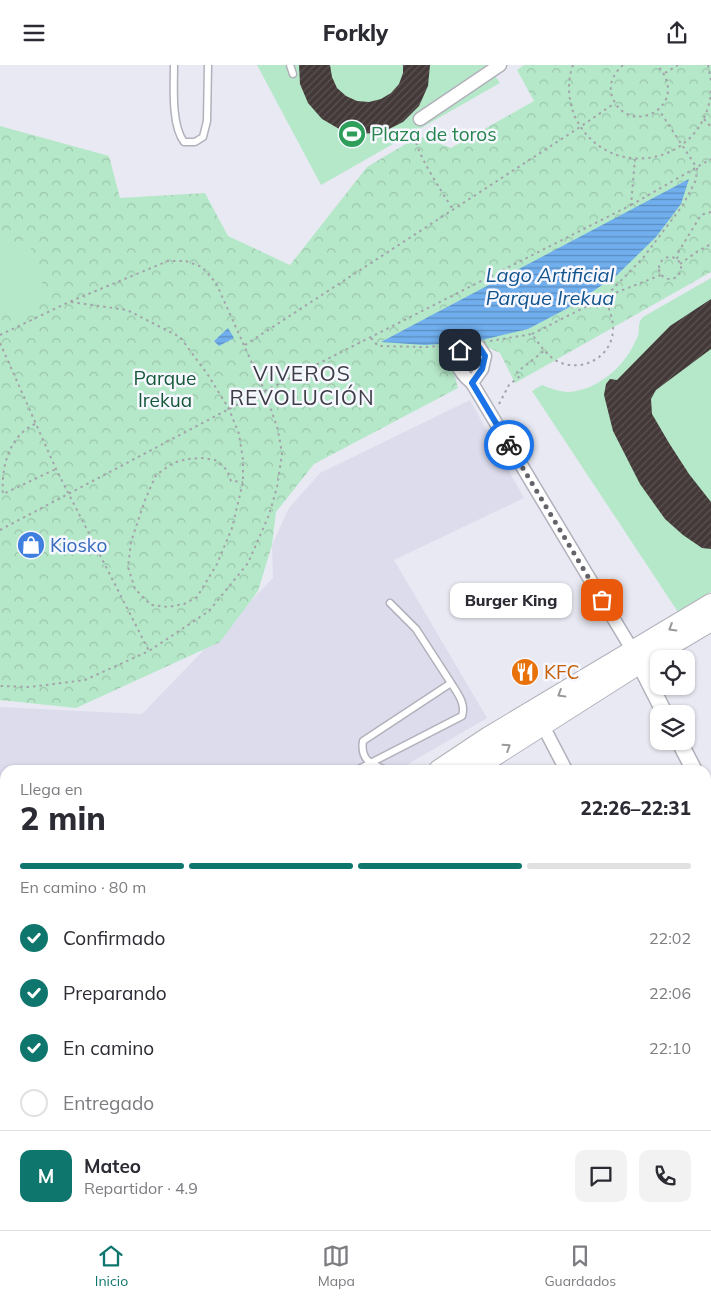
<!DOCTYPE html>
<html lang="es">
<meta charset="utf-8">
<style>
body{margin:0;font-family:Mulish,sans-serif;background:#f2f2f3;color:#2b2b33;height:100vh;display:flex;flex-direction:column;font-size:19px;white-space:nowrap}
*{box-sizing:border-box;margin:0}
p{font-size:16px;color:#7c7c81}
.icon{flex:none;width:28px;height:28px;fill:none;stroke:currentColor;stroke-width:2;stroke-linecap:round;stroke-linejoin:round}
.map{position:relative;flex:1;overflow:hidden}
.details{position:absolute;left:0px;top:700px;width:711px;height:465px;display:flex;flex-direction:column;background:#fff;border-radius:15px 15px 0 0;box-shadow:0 1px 4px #0004}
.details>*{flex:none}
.controls{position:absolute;left:650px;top:585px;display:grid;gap:10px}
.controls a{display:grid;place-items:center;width:45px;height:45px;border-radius:10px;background:#fff;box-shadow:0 1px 4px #0004;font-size:25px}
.pin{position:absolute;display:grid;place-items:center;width:42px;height:42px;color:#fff;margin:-21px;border-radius:10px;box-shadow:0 2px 8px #0006}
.courier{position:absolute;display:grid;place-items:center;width:50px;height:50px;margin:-25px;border:4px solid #1a73e8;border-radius:50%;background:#fff;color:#222;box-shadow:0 1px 6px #0007}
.bubble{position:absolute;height:35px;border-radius:10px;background:#fff;box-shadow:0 1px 4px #0004;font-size:16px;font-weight:800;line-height:35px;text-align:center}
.headline em{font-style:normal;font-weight:800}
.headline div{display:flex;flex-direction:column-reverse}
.headline{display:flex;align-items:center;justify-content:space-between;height:85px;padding:0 20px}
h1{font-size:32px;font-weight:800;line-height:38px}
.bar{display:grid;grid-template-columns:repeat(4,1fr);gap:8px 5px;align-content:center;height:60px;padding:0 20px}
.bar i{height:6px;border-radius:4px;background:#e1e1e2}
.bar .active{background:#0f766e}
.bar p{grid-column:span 4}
.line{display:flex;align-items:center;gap:12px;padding:0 20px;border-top:1px solid #e1e1e2}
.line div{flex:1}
.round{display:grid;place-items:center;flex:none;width:52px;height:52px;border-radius:10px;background:#f2f2f3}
ol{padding:0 20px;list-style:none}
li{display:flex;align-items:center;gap:15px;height:55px}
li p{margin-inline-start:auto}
li .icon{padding:5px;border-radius:50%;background:#0f766e;color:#fff;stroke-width:4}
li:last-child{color:#7c7c81}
li i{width:28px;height:28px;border:2px solid #e1e1e2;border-radius:50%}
header{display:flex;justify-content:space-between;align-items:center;height:65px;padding:0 20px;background:#fff;font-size:22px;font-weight:800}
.dock{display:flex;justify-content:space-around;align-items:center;height:70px;border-top:1px solid #e1e1e2;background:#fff;font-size:14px;color:#7c7c81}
.dock a{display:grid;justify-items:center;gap:2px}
.dock .active{color:#0f766e}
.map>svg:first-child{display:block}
.built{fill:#dcdced}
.park{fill:url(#park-crowns)}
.pitch{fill:#b5e8c8}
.water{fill:url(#water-rules)}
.building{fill:url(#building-hatch)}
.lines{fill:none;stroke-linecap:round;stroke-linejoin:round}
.service-casing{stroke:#b1b1bb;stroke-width:9}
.minor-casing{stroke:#b1b1bb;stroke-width:15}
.tertiary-casing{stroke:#b1b1bb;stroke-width:18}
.secondary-casing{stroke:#b1b1bb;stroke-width:20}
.primary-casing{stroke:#b1b1bb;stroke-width:22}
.path{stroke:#a3a3ab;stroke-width:2;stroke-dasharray:2.5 4;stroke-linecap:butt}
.service{stroke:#fff;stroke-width:6}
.minor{stroke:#fff;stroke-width:12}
.tertiary{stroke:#fff;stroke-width:15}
.secondary{stroke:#fff;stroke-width:18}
.primary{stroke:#fff;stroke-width:20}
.oneway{stroke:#99999b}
.done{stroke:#64646a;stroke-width:5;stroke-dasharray:0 9}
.route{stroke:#1a73e8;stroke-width:6}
.labels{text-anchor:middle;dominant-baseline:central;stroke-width:5;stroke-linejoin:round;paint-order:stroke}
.leisure-label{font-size:19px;fill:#27864d;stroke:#f6f7ff;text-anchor:start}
.park-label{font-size:19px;fill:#155838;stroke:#f6f7ff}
.shop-label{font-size:19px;fill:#366cbe;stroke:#f6f7ff;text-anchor:start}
.food-label{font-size:19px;fill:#c56008;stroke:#f6f7ff;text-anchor:start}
.water-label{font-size:20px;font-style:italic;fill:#11548d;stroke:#f6f7ff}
.quarter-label{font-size:21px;letter-spacing:1px;fill:#3d3e45;stroke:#f6f7ff}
</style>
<header><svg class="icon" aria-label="menu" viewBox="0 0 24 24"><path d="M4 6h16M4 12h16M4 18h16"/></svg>Forkly<svg class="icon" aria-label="share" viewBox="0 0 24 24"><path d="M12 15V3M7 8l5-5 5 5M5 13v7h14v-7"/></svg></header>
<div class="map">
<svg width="711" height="1165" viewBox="0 0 711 1165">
<defs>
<pattern id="park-crowns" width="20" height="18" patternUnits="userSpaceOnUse" patternTransform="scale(1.25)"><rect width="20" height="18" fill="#b5e8c8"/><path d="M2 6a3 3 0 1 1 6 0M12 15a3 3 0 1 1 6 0" fill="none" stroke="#9bc6ac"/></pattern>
<pattern id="water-rules" width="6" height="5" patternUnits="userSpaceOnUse" patternTransform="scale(1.25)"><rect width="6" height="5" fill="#70aeed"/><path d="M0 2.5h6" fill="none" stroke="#5b8dc0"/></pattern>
<pattern id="building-hatch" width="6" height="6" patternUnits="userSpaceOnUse" patternTransform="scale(1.25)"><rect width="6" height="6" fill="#433938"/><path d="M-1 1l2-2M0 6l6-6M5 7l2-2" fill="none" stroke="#5b5352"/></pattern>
</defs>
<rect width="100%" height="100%" fill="#e9e9f3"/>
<path class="built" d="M470,335L524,433L394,495L487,653L398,705H5V776H0V642L142,649L273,513L272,480L289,443L320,408Z"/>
<path class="park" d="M524,0H711V207L515,318L500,288L479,278L458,280L450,294L458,323L314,399L276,447L272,480L258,526L220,577L76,643L0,635V61L109,91L120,133L205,128L228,171L290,200L367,102L419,71L451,83L534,36L517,5Z
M0,788H5V949L0,952Z"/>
<path class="pitch" d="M257,0H487L500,18L321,120Z
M28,174L48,236L6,249L0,230V183Z
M711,213V527L678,547L532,326L542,320C552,324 565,329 576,326C599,322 623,302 633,281C634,278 637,274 638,271C640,264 637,258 643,252Z"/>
<path class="water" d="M689,114L681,139L656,172L617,210L568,243L528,264L474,277L425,280L381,277Z
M228,263L234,273L219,281L214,276Z"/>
<path class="building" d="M299,0H330L332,12L337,23L346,31L357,36L369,37L381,34L391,28L399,19L403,8V0H430L428,21L419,41L403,57L383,67L362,69L341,65L322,54L308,38L300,19Z
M711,234V284L656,325L651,334L652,349L669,378L689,409L711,437V484L702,483L683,470L665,454L640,419L613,366L604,330L606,319L610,314L617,315L670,261Z
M23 479a8 8 0 1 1 16 0a8 8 0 1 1-16 0Z"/>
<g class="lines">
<defs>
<path id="service" d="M174,0C174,21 171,60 184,77H195L203,72L207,56L208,0
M290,0L293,9
M357,705L462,651C466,639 458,629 451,618
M386,705C371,699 360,695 363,676L451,618L416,564L390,538"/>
<path id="minor" d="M420,54L500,0
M472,318L482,304L485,291L479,282L466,280C449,293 459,307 472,318L633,586
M542,659L566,705
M706,972L711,982
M706,1080L711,1077
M73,1160L76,1165
M240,1160L242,1165
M408,1160L410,1165
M539,1160L542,1165
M671,1160L674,1165
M688,1160L691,1165
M568,1165L577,1160"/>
<path id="tertiary" d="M635,590L665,649
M679,676L694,705
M706,729L711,738
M706,813L711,810
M139,1165L147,1160"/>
<path id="secondary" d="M0,1056L5,1112
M9,1160L10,1165
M25,1160L26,1165"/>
<path id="primary" d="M439,705L487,673L711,539
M472,705L640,598L711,556
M0,969L5,966
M0,993L5,989
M0,1063L1,1065"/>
</defs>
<use href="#service" class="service-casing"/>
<use href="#minor" class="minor-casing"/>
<use href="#tertiary" class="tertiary-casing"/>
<use href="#secondary" class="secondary-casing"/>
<use href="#primary" class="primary-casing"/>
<path class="path" d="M573,0C567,16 568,36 575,52C608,120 706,100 711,25
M623,0C614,8 608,19 612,31C627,75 694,41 657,0
M708,0L711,16
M665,8L678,0
M704,54L711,62
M414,65C413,85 442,126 453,145
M631,140L711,94
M659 203a11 11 0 1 1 22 0a11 11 0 1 1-22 0Z
M677,194L679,186L701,150L711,147
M680,199L698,186L711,179
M71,237L127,245L180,272L208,310L229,344L239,369L243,395V417L232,463L217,499L197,532L184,539L168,542L151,540L135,524L128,502L131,477L145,435L156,410L173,398L187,394L202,393L215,395L227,405L231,416L243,417
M532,269L605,232L643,193L683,140L696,115L697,103L659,45
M0,270L69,237L168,196H186L202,202L216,218L265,327L278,365L282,389L277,422L269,450L248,498L209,546L149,586L85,615L30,622L0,621
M371,273L378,281L425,282L450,280
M490,276L532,269C539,279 545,288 555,295C579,309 611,294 613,266C614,255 608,242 605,232L661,210
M0,278L56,404L149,586
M245,280L580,62L615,38
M499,339L509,320L520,311L517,307L544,286
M35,359C9,371 1,402 3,429L56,404
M0,465L229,344L631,140L635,94"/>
<use href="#service" class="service"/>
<use href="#minor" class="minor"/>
<use href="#tertiary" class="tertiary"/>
<use href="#secondary" class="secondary"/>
<use href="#primary" class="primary"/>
</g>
<defs><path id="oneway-chevron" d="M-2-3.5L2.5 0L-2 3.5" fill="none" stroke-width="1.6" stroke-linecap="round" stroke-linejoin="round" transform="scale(1.25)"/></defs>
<g class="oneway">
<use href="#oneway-chevron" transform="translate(672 563) rotate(149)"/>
<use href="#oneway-chevron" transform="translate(561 629) rotate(149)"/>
<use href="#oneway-chevron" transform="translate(507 682) rotate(-33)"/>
</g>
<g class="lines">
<path class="done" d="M509,380L602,535"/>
<path class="route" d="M460,285L466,280L479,282L485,291L482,304L472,318L509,380"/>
</g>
<defs>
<symbol id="stadium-disc" viewBox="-11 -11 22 22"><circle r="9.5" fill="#2e9e5b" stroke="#f6f7ff"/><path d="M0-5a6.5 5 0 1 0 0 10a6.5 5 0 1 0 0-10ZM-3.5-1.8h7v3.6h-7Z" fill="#fff"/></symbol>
<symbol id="shop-disc" viewBox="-11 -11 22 22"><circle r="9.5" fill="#3f7fe0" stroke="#f6f7ff"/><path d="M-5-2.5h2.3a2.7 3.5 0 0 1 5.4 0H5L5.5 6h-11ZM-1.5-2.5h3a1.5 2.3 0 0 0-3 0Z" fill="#fff"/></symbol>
<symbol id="restaurant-disc" viewBox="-11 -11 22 22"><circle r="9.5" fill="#e8710a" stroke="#f6f7ff"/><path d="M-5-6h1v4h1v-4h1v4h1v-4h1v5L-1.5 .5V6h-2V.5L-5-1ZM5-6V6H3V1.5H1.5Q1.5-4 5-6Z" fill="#fff"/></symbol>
</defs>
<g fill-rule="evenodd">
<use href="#stadium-disc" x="336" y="53" width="32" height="32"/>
<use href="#shop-disc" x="15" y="464" width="32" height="32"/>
<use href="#restaurant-disc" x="509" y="591" width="32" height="32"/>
</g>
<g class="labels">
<g class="leisure-label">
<text x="371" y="69">Plaza de toros</text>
</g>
<g class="park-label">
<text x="165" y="313">Parque<tspan x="165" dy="22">Irekua</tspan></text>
</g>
<g class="shop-label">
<text x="50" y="480">Kiosko</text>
</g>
<g class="food-label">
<text x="544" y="607">KFC</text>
</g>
<g class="water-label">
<text x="550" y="209">Lago Artificial<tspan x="550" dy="23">Parque Irekua</tspan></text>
</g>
<g class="quarter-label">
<text x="302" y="308">VIVEROS<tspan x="302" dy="24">REVOLUCIÓN</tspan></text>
</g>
</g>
</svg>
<div class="controls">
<a><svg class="icon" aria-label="locate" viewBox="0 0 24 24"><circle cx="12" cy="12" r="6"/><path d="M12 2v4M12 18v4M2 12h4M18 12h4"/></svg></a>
<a><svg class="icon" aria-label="layers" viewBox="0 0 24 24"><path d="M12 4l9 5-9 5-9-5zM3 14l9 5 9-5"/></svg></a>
</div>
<div class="pin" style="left:602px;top:535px;background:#ea580c"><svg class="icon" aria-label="bag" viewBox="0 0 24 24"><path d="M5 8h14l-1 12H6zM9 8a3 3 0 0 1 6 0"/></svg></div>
<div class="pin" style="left:460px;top:285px;background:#1f2937"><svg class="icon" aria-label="home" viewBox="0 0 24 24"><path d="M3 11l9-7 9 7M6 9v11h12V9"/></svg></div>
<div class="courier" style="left:509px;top:380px"><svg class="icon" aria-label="bike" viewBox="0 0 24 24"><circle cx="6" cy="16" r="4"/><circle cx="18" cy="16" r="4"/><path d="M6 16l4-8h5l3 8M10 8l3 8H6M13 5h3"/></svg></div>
<div class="bubble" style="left:450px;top:518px;width:122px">Burger King</div>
<section class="details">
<div class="headline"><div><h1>2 min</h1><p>Llega en</p></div><em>22:26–22:31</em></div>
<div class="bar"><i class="active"></i><i class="active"></i><i class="active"></i><i></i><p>En camino · 80 m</p></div>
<ol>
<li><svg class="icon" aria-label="check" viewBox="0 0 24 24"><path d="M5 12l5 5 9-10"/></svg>Confirmado<p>22:02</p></li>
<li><svg class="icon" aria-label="check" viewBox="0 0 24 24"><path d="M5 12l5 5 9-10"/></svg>Preparando<p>22:06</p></li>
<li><svg class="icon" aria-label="check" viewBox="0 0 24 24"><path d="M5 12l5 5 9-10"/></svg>En camino<p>22:10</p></li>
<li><i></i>Entregado</li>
</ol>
<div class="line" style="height:90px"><b class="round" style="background:#0f766e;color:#fff">M</b><div><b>Mateo</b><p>Repartidor · 4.9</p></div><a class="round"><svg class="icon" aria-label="chat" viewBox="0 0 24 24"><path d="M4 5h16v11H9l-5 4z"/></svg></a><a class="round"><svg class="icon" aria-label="phone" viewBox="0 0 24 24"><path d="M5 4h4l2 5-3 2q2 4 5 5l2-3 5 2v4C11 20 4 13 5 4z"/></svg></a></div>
</section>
</div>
<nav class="dock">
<a class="active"><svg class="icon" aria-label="home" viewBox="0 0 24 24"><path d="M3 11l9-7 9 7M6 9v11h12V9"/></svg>Inicio</a>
<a><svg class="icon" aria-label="map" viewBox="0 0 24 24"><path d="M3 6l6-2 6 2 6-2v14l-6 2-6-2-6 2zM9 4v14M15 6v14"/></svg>Mapa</a>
<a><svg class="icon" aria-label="saved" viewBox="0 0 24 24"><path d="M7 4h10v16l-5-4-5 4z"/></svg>Guardados</a>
</nav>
